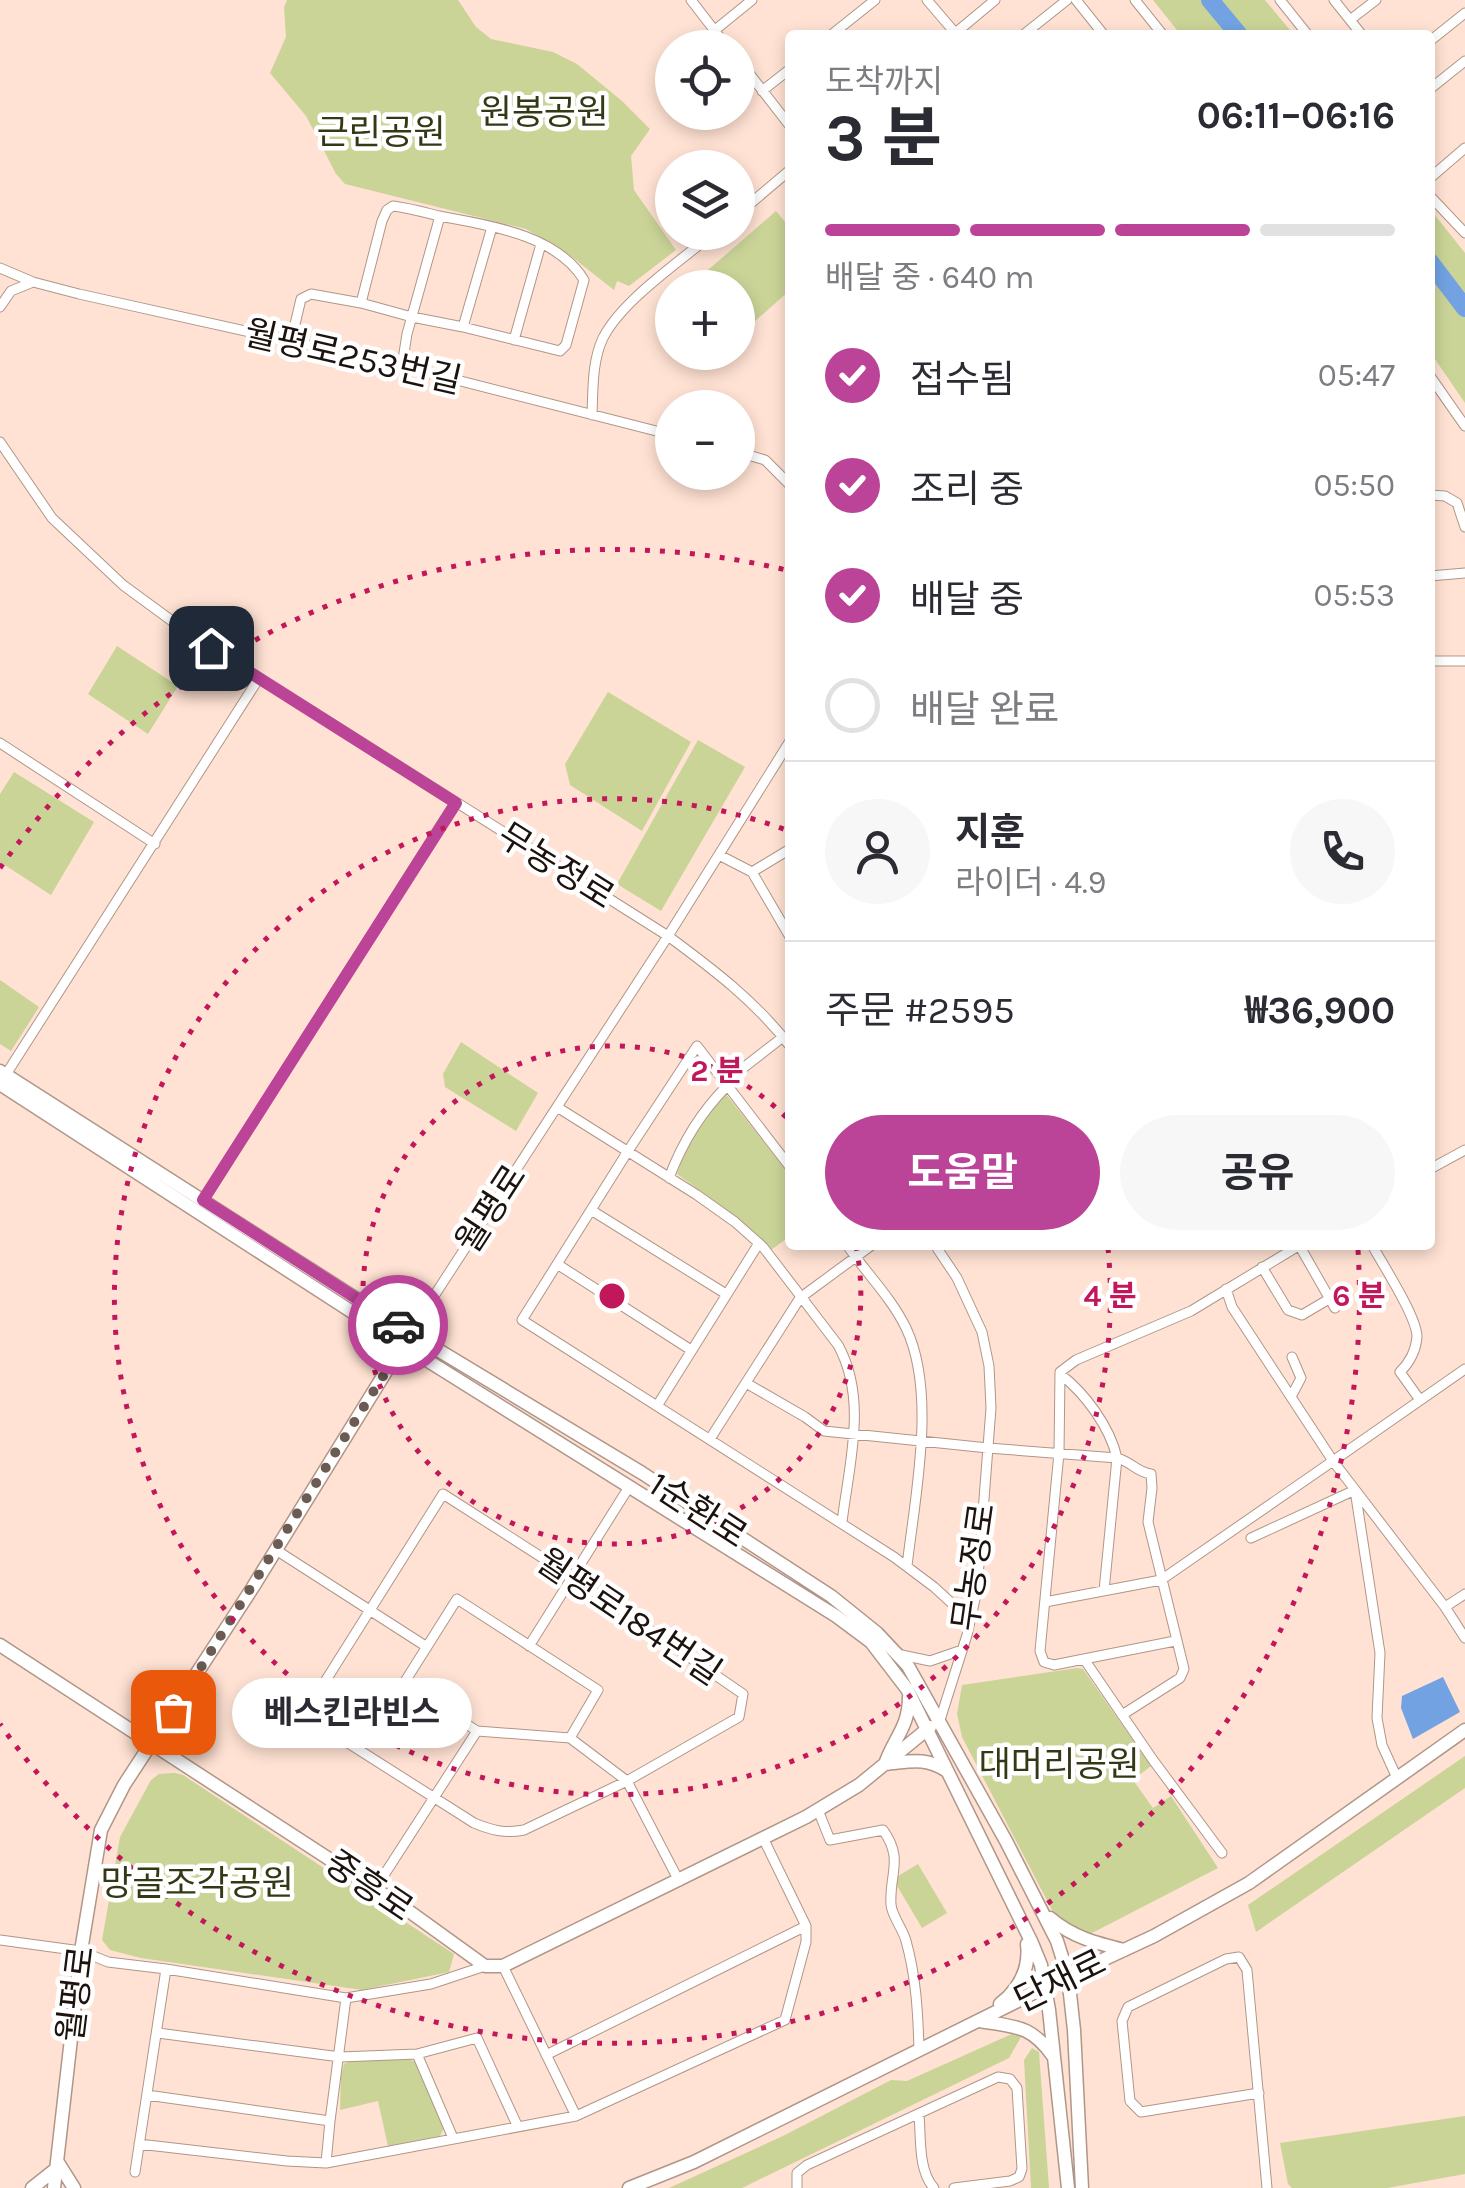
<!DOCTYPE html>
<html lang="ko">
<meta charset="utf-8">
<style>
body{margin:0;font-family:Karla,"Noto Sans KR",sans-serif;background:#f7f7f7;color:#2b2b33;height:100vh;display:flex;flex-direction:column;font-size:38px;white-space:nowrap}
*{box-sizing:border-box;margin:0}
p{font-size:32px;color:#7c7c81}
.icon{flex:none;width:55px;height:55px;fill:none;stroke:currentColor;stroke-width:2;stroke-linecap:round;stroke-linejoin:round}
.map{position:relative;flex:1;overflow:hidden}
.panel{position:absolute;left:785px;top:30px;width:650px;height:1220px;display:flex;flex-direction:column;background:#fff;border-radius:10px;box-shadow:0 5px 15px #0003}
.panel>*{flex:none}
.controls{position:absolute;left:655px;top:30px;display:grid;gap:20px}
.controls a{display:grid;place-items:center;width:100px;height:100px;border-radius:50%;background:#fff;box-shadow:0 5px 15px #0003;font-size:50px}
.pin{position:absolute;display:grid;place-items:center;width:85px;height:85px;color:#fff;margin:-42px;border-radius:20px;box-shadow:0 5px 15px #0006}
.courier{position:absolute;display:grid;place-items:center;width:100px;height:100px;margin:-50px;border:8px solid #bb4398;border-radius:50%;background:#fff;color:#222;box-shadow:0 2px 12px #0007}
.bubble{position:absolute;height:70px;border-radius:35px;background:#fff;box-shadow:0 5px 15px #0003;font-size:32px;font-weight:700;line-height:70px;text-align:center}
.summary em{font-style:normal;font-weight:700}
.summary div{display:flex;flex-direction:column-reverse}
.summary{display:flex;align-items:center;justify-content:space-between;height:170px;padding:0 40px}
h1{font-size:65px;font-weight:700;line-height:75px}
.bar{display:grid;grid-template-columns:repeat(4,1fr);gap:15px 10px;align-content:center;height:120px;padding:0 40px}
.bar i{height:12px;border-radius:8px;background:#e1e1e2}
.bar .active{background:#bb4398}
.bar p{grid-column:span 4}
.line{display:flex;align-items:center;gap:25px;padding:0 40px;border-top:2px solid #e1e1e2}
.line div{flex:1}
.round{display:grid;place-items:center;flex:none;width:105px;height:105px;border-radius:52px;background:#f7f7f7}
ol{padding:0 40px;list-style:none}
li{display:flex;align-items:center;gap:30px;height:110px}
li p{margin-inline-start:auto}
li .icon{padding:10px;border-radius:50%;background:#bb4398;color:#fff;stroke-width:4}
li:last-child{color:#7c7c81}
li i{width:55px;height:55px;border:5px solid #e1e1e2;border-radius:50%}
.action{display:flex;gap:20px;margin-top:auto;padding:20px 40px}
.action a{flex:1;height:115px;border-radius:60px;background:#bb4398;color:#fff;font-size:40px;font-weight:700;line-height:115px;text-align:center}
.action a+a{background:#f7f7f7;color:#2b2b33}
.map>svg:first-child{display:block}
.green{fill:#cad497}
.water{fill:#73a2e2}
.lines{fill:none;stroke-linecap:round;stroke-linejoin:round}
.river{stroke:#73a2e2;stroke-width:18}
.street-casing{stroke:#b09688;stroke-width:11}
.secondary-casing{stroke:#b09688;stroke-width:15}
.street{stroke:#fff;stroke-width:9}
.secondary{stroke:#fff;stroke-width:12}
.done{stroke:#6b5b53;stroke-width:10;stroke-dasharray:0 18}
.route{stroke:#bb4398;stroke-width:12}
.ring{fill:none;stroke:#c2185b;stroke-width:5;stroke-dasharray:5 10}
.labels{text-anchor:middle;dominant-baseline:central;stroke-width:9;stroke-linejoin:round;paint-order:stroke}
.park-label{font-size:35px;fill:#343915;stroke:#fff}
.street-label{font-size:35px;fill:#1c130e;stroke:#fff}
.centre{fill:#c2185b;stroke:#fff;stroke-width:5}
.ring-label{font-size:30px;text-anchor:middle;font-weight:bold;fill:#c2185b;stroke:#fff;stroke-width:9;stroke-linejoin:round;paint-order:stroke}
</style>
<div class="map">
<svg width="1465" height="2188" viewBox="0 0 1465 2188">
<rect width="100%" height="100%" fill="#ffe2d3"/>
<path class="green" d="M287,0H458L476,27L491,39L553,52L577,64L622,101L650,129L631,156L634,190L676,250L629,286L617,281L614,290L572,257L526,229L345,184L336,174L306,116L270,73L286,37L284,7Z
M1153,0H1265L1294,35H1181Z
M776,211L790,228V290L745,330L738,320V288L711,287L701,276Z
M1430,214H1434L1465,253V403L1430,352Z
M117,646L178,686L148,734L88,694Z
M608,692L691,742L642,831L570,785L565,764Z
M698,740L745,767L661,911L617,884Z
M14,772L94,822L51,895L0,862V794Z
M0,980L39,1007L11,1051L0,1044Z
M461,1042L538,1093L516,1131L445,1087L443,1074Z
M725,1093L790,1175V1236L771,1250L723,1207L677,1174L685,1149Z
M1077,1668L1083,1669L1151,1766L1133,1780L1153,1808L1171,1796L1218,1868L1092,1933H1081L1053,1912L962,1737L957,1714L962,1685Z
M1465,1756V1788L1256,1932L1248,1905Z
M174,1773L183,1775L454,1954L449,1972L362,1990L141,1958L110,1950L102,1940L120,1837L151,1780L159,1774Z
M918,1864L947,1913L922,1928L893,1879Z
M1014,2033L1021,2037L1009,2058L742,2188H669L783,2136L891,2080L907,2081Z
M1032,2048L1039,2052L1049,2188H1031L1024,2060Z
M407,2058L415,2062L444,2128L440,2136L388,2146L378,2101L340,2110L341,2076L344,2064L350,2061Z
M1465,2116V2174L1387,2188H1292L1288,2184L1280,2143Z"/>
<path class="water" d="M1443,1677L1460,1712L1413,1739L1401,1708L1402,1696Z"/>
<g class="lines">
<path class="river" d="M1210,0L1239,35
M1430,262L1465,308"/>
<defs>
<path id="street" d="M691,0L728,48
M927,0L957,35
M1076,0L1104,35
M1135,0L1163,35
M1280,0L1308,35
M1334,0L1362,35
M1350,20L1376,0
M715,30L752,0
M831,35L875,0
M953,35L995,0
M1023,35L1067,0
M1430,41L1465,13
M738,59L790,126
M1430,89L1465,61
M762,91L790,69
M1430,178L1465,148
M1430,196L1465,233
M738,214L790,170
M0,268L33,282L79,294L402,366L672,435
M0,307L11,291L33,282
M463,327L492,227
M514,340L541,244
M291,341L301,299L311,294L361,303L412,317L463,327L560,351L566,345L584,280C556,234 487,225 439,216C423,212 409,208 393,206L387,210L382,221L361,303
M402,366L407,334L440,216
M1430,376L1465,426
M592,415C593,390 592,361 603,338C622,300 682,260 715,232
M0,442L52,518L123,585L187,632L668,936C714,970 755,1001 790,1046
M738,452L765,460L790,485
M1430,495L1445,496L1457,503L1465,527
M1430,576L1465,573
M1430,661H1465
M0,743L155,844
M719,855L752,872L790,849
M752,872L790,937
M5,1076L259,678
M725,1082L783,1037
M557,1107L697,1195L735,1222L763,1247L838,1345C868,1399 849,1464 842,1522
M790,1167L697,1046L628,1151L522,1320L894,1557L934,1587L970,1620
M1430,1169L1465,1150
M669,1178C682,1143 701,1112 727,1086
M203,1201L455,803
M591,1210L726,1294
M847,1245C866,1273 891,1297 906,1328C937,1393 915,1496 907,1566
M935,1245L957,1278L982,1332L989,1366L991,1408L977,1590L967,1635L940,1720
M1299,1245L1335,1308
M1372,1245C1383,1265 1417,1317 1417,1337C1416,1350 1409,1363 1400,1372L1420,1400
M557,1264L691,1350
M1262,1267L1288,1310L1302,1315L1329,1299
M410,1333L668,936L790,741
M1465,1369L1333,1461L1445,1607L1465,1638
M1060,1374C1085,1393 1110,1427 1117,1458L1104,1591
M746,1383L805,1417L824,1431L988,1448L1117,1458C1132,1462 1136,1472 1151,1474L1152,1488L1148,1522L1184,1669L1180,1678L1122,1715
M1292,1395L1301,1378L1292,1357
M657,1406L759,1243
M710,1439L800,1298L872,1245
M443,1494L574,1578L743,1694L739,1717L627,1781L524,1830C505,1834 491,1830 474,1823L304,1715Z
M1251,1538L1355,1490L1380,1653L1377,1718L1382,1745L1397,1778
M276,1550L427,1647
M457,1599L598,1690L570,1738L477,1731L404,1683Z
M1045,1602L1161,1580L1333,1461L1232,1307L1226,1289
M1445,1607L1465,1594
M529,1646L629,1487
M897,1654L930,1661L962,1650
M1084,1659L1175,1641
M570,1738L627,1781L679,1881
M818,1810L830,1840L883,1830C904,1859 889,1874 891,1905C892,1916 903,1929 906,1941C916,1976 918,2013 919,2050
M1222,1853L1153,1760L1084,1659L1054,1665L1044,1662L1040,1651L1059,1453L1060,1372L1076,1360L1191,1311L1300,1245
M375,1889L477,1731
M0,1940L81,1951L108,1962L166,1969L346,1998L431,1984L485,1966
M503,1966L576,2116
M158,2033L340,2057L417,2054L477,2038L517,2125
M417,2054L453,2138
M546,2055L806,1926
M1259,2093L1141,2112L1130,2101L1122,2021L1128,2007L1226,1959L1239,1957L1247,1970L1267,2188
M147,2095L330,2121
M919,2114C921,2137 918,2171 934,2188
M139,2144L287,2161L326,2163L576,2116L785,2020L806,1942V1926L764,1840
M326,2163L330,2121L346,1998
M135,2172L166,1969
M797,2188V2173L807,2165L998,2077L1010,2079L1017,2088L1022,2169L1019,2177L1010,2181L954,2188"/>
<path id="secondary" d="M0,1071L410,1333L642,1473L831,1596L877,1633L908,1666L1006,1841L1057,1941L1068,1976L1074,2030L1082,2188
M0,1084L417,1354L836,1616L871,1642L907,1689L1032,1943L1041,1965L1049,2010L1068,2188
M0,1645L406,1909L485,1966H503L806,1817L859,1785L930,1727
M909,1697C909,1727 894,1738 885,1764C909,1762 925,1756 947,1771
M1050,1918C1072,1937 1096,1943 1124,1950
M1000,2004C1019,1989 1030,1969 1027,1944
M980,2021C1016,2027 1031,2025 1053,2056
M57,2161L74,2188
M32,2188L56,2169
M54,2188L81,1951L101,1830L124,1785L253,1587L406,1339
M629,2188L694,2162L1068,1976L1154,1936L1249,1883L1465,1730"/>
</defs>
<use href="#street" class="street-casing"/>
<use href="#secondary" class="secondary-casing"/>
<use href="#street" class="street"/>
<use href="#secondary" class="secondary"/>
</g>
<g class="lines">
<path class="done" d="M173,1712L410,1333L398,1325"/>
<path class="route" d="M211,648L456,803L203,1200L398,1325"/>
</g>
<g class="ring">
<path d="M856 1246A249 249 0 1 1 790 1121"/>
<path d="M1108 1248A498 498 0 1 1 786 830"/>
<path d="M0 868A747 747 0 0 1 786 570M1358 1250A747 747 0 0 1 0 1724"/>
</g>
<g class="labels">
<g class="park-label">
<text x="544" y="112">원봉공원</text>
<text x="381" y="132">근린공원</text>
<text x="1059" y="1764">대머리공원</text>
<text x="197" y="1883">망골조각공원</text>
</g>
<g class="street-label">
<text transform="translate(353 357) rotate(13)">월평로253번길</text>
<text transform="translate(556 866) rotate(32)">무농정로</text>
<text transform="translate(491 1209) rotate(-57)">월평로</text>
<text transform="translate(698 1510) rotate(33)">1순환로</text>
<text transform="translate(974 1567) rotate(-82)">무농정로</text>
<text transform="translate(629 1617) rotate(34)">월평로184번길</text>
<text transform="translate(369 1886) rotate(34)">중흥로</text>
<text transform="translate(1060 1981) rotate(-26)">단재로</text>
<text transform="translate(76 1994) rotate(-83)">월평로</text>
</g>
</g>
<circle cx="612" cy="1296" r="15" class="centre"/>
<g class="ring-label">
<text x="717" y="1081">2 분</text>
<text x="1110" y="1306">4 분</text>
<text x="1359" y="1306">6 분</text>
</g>
</svg>
<div class="controls">
<a><svg class="icon" aria-label="locate" viewBox="0 0 24 24"><circle cx="12" cy="12" r="6"/><path d="M12 2v4M12 18v4M2 12h4M18 12h4"/></svg></a>
<a><svg class="icon" aria-label="layers" viewBox="0 0 24 24"><path d="M12 4l9 5-9 5-9-5zM3 14l9 5 9-5"/></svg></a>
<a>+</a>
<a>−</a>
</div>
<div class="pin" style="left:173px;top:1712px;background:#ea580c"><svg class="icon" aria-label="bag" viewBox="0 0 24 24"><path d="M5 8h14l-1 12H6zM9 8a3 3 0 0 1 6 0"/></svg></div>
<div class="pin" style="left:211px;top:648px;background:#1f2937"><svg class="icon" aria-label="home" viewBox="0 0 24 24"><path d="M3 11l9-7 9 7M6 9v11h12V9"/></svg></div>
<div class="courier" style="left:398px;top:1325px"><svg class="icon" aria-label="car" viewBox="0 0 24 24"><path d="M5 17H2v-5l4-1 3-4h7l3 4 3 1v5h-3M9 17h6M6 11h13"/><circle cx="7" cy="17" r="2"/><circle cx="17" cy="17" r="2"/></svg></div>
<div class="bubble" style="left:232px;top:1678px;width:240px">베스킨라빈스</div>
<section class="panel">
<div class="summary"><div><h1>3 분</h1><p>도착까지</p></div><em>06:11–06:16</em></div>
<div class="bar"><i class="active"></i><i class="active"></i><i class="active"></i><i></i><p>배달 중 · 640 m</p></div>
<ol>
<li><svg class="icon" aria-label="check" viewBox="0 0 24 24"><path d="M5 12l5 5 9-10"/></svg>접수됨<p>05:47</p></li>
<li><svg class="icon" aria-label="check" viewBox="0 0 24 24"><path d="M5 12l5 5 9-10"/></svg>조리 중<p>05:50</p></li>
<li><svg class="icon" aria-label="check" viewBox="0 0 24 24"><path d="M5 12l5 5 9-10"/></svg>배달 중<p>05:53</p></li>
<li><i></i>배달 완료</li>
</ol>
<div class="line" style="height:180px"><a class="round"><svg class="icon" aria-label="person" viewBox="0 0 24 24"><circle cx="12" cy="8" r="4"/><path d="M4 21q1-7 8-7t8 7"/></svg></a><div><b>지훈</b><p>라이더 · 4.9</p></div><a class="round"><svg class="icon" aria-label="phone" viewBox="0 0 24 24"><path d="M5 4h4l2 5-3 2q2 4 5 5l2-3 5 2v4C11 20 4 13 5 4z"/></svg></a></div>
<div class="line" style="height:130px"><div>주문 #2595</div><b>₩36,900</b></div>
<div class="action"><a>도움말</a><a>공유</a></div>
</section>
</div>
